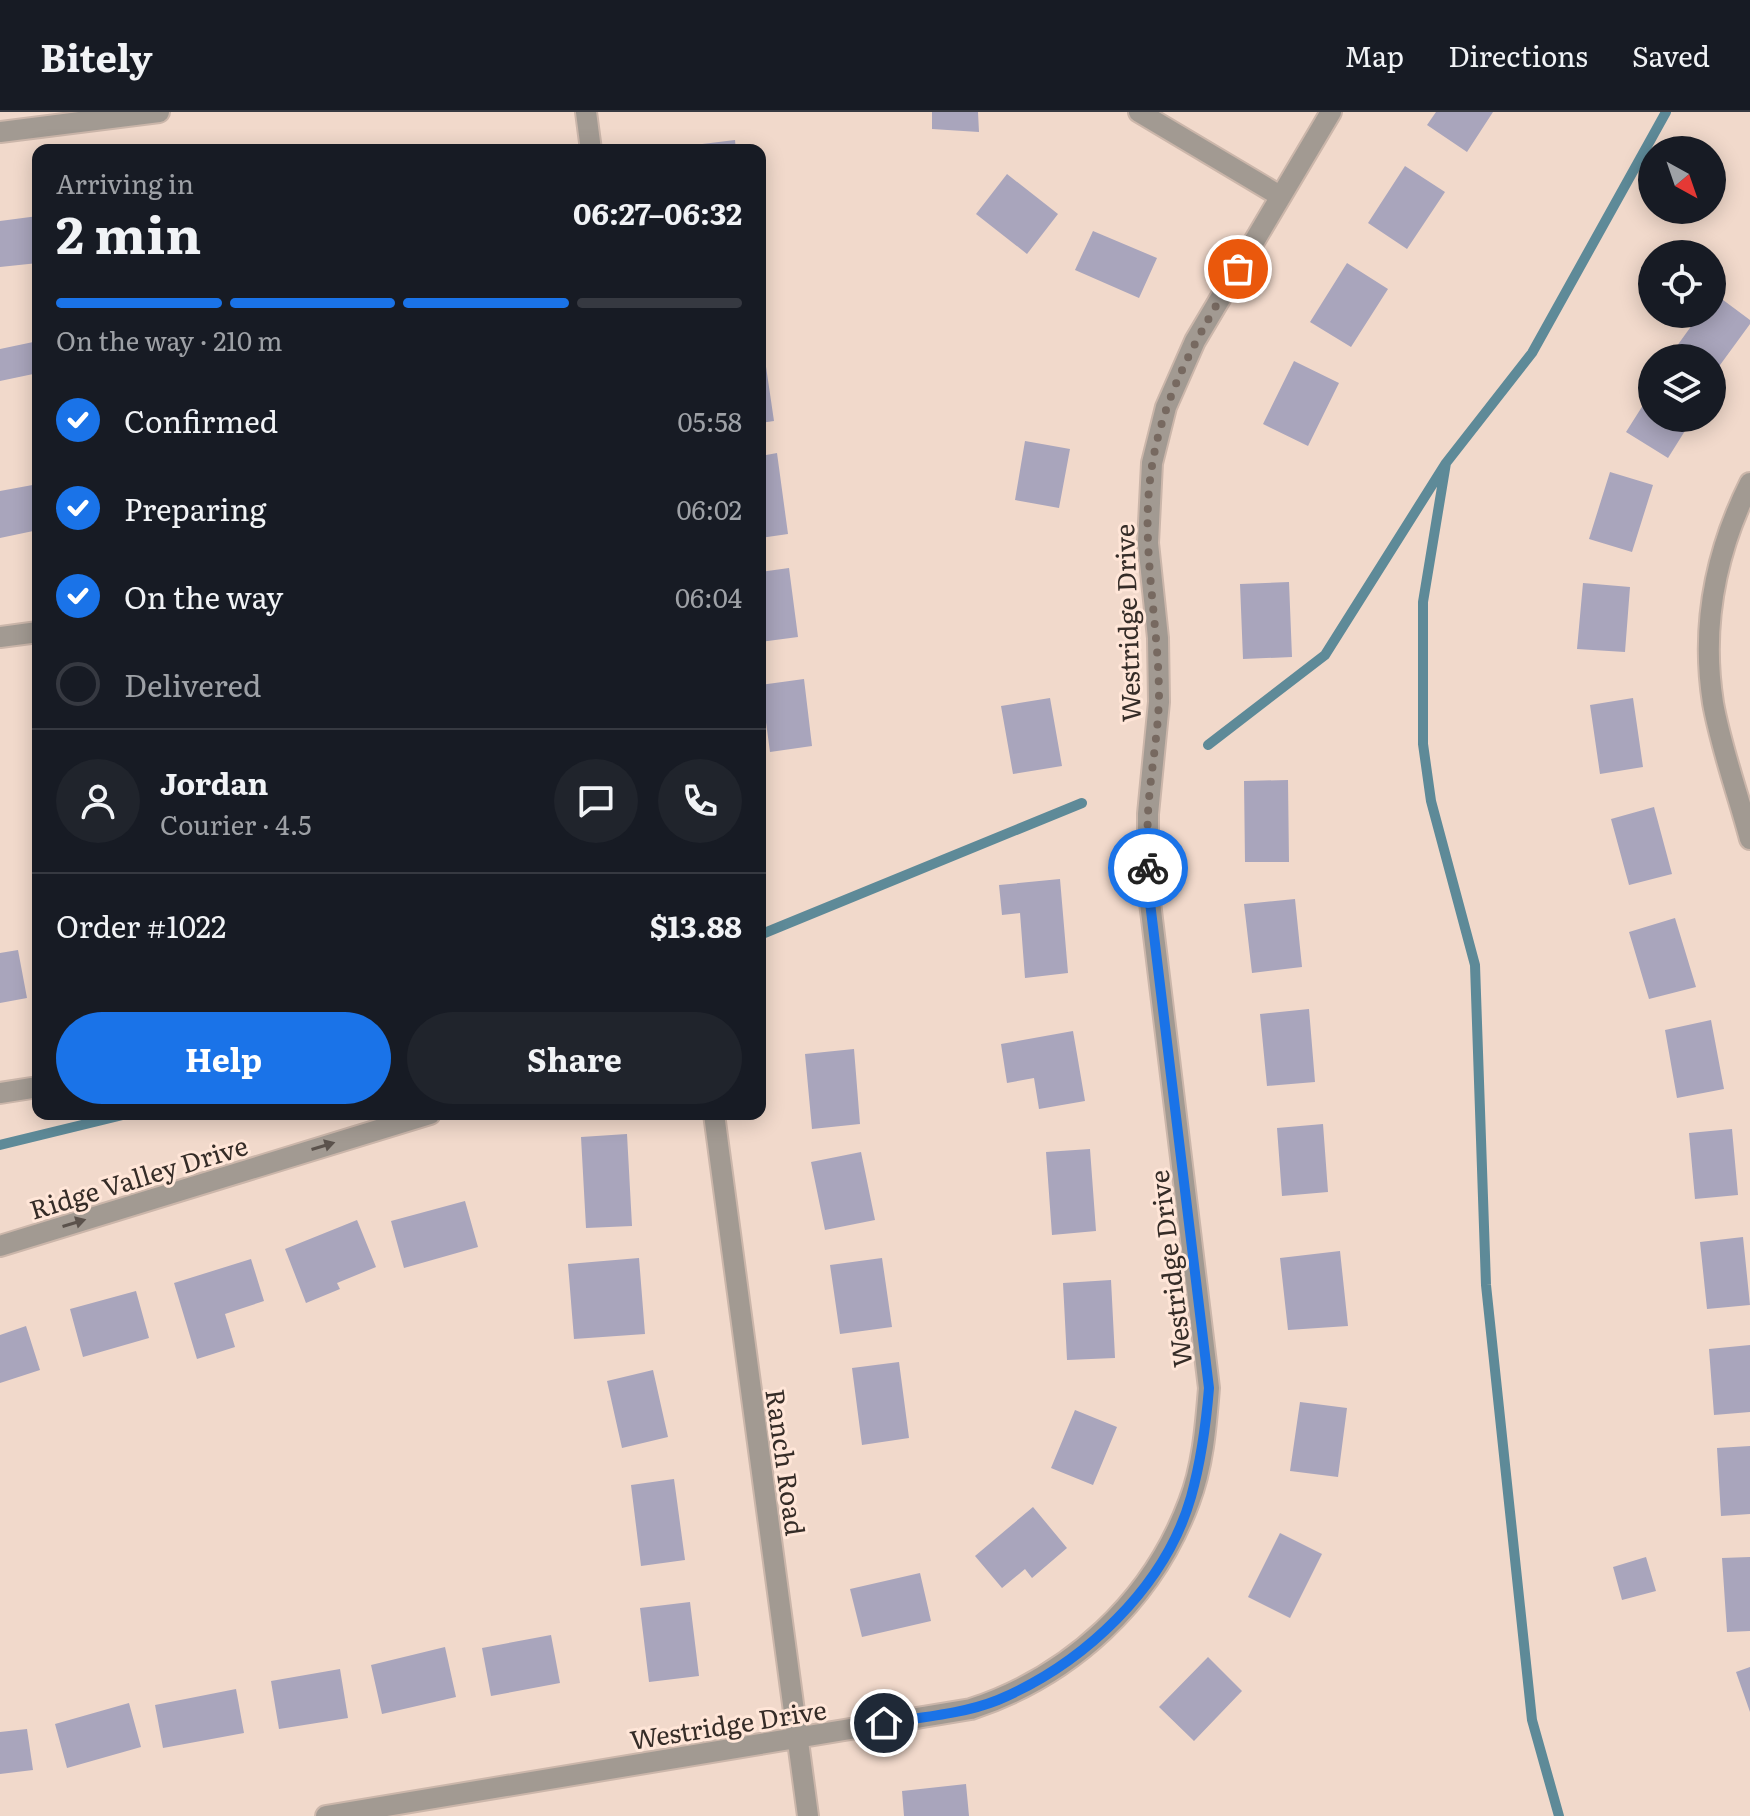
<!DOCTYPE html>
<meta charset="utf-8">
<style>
body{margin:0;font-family:Literata,serif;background:#20242c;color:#f1f3f6;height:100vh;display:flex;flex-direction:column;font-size:30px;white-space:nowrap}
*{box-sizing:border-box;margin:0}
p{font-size:26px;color:#9ea1a6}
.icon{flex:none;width:44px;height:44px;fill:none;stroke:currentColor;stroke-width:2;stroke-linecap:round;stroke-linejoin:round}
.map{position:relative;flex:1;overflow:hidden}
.sheet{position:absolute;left:32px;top:32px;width:734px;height:976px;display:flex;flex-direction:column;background:#171b24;border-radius:16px;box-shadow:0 4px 20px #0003}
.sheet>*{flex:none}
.needle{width:52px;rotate:140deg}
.controls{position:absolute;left:1638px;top:24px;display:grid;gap:16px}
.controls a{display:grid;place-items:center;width:88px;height:88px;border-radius:50%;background:#171b24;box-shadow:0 4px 20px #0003;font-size:40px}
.pin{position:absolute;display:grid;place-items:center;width:68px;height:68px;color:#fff;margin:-34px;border:4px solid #fff;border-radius:50%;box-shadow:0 2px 8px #0007}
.courier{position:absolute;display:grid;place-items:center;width:80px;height:80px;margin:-40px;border:6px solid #1a73e8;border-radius:50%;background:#fff;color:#222;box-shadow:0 2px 10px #0007}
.overview em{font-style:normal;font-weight:700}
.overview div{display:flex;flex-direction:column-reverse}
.overview{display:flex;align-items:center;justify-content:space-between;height:136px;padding:0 24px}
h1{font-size:52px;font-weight:700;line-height:60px}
.bar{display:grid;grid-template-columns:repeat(4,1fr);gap:12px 8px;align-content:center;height:96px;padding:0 24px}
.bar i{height:10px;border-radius:6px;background:#363941}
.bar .active{background:#1a73e8}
.bar p{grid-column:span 4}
.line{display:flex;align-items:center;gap:20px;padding:0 24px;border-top:2px solid #363941}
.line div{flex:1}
.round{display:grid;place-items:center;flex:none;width:84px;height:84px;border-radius:42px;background:#20242c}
ol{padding:0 24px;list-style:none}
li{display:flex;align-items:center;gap:24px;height:88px}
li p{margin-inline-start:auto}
li .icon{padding:8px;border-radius:50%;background:#1a73e8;color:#fff;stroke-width:4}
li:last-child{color:#9ea1a6}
li i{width:44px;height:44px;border:4px solid #363941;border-radius:50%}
.cta{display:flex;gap:16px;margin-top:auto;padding:16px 24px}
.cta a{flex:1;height:92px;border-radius:48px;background:#1a73e8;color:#fff;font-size:32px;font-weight:700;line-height:92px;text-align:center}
.cta a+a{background:#20242c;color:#f1f3f6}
header{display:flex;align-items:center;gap:48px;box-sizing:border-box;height:112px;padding:0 40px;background:#171b24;border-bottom:2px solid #363941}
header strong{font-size:38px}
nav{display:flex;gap:44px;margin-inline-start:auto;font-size:28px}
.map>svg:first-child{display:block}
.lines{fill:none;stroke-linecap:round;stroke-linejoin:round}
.stream{stroke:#5e8a98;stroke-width:10}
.building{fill:#a9a5bc}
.street-casing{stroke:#cbb6aa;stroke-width:24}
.street{stroke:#a29a92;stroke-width:20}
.oneway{fill:#5b524c}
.done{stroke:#776960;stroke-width:8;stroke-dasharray:0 14.4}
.route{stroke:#1a73e8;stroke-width:10}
.labels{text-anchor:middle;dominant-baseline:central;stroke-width:6;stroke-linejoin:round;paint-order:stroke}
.street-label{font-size:26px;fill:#352c27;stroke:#ffe6d8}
</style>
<header>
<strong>Bitely</strong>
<nav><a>Map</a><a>Directions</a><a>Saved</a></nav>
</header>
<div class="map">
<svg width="1750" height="1704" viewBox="0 0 1750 1704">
<rect width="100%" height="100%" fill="#f1d9cb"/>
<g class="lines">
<path class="stream" d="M1446,351L1423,490V632L1431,689L1475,853L1486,1173L1532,1608L1559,1704
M1208,633L1325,543L1446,351L1532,241L1666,0
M762,822L1082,691
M0,1033L127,1002"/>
</g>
<path class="building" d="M932,0H978L979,20L932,17Z
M1436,0H1493L1467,40L1427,13Z
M735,28L736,38H687L686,34Z
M1405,54L1445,80L1407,137L1368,111Z
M1007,62L1058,102L1027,142L976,102Z
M38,104V151L0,155V109Z
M1093,119L1157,146L1139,186L1075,158Z
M1347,151L1388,177L1351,235L1310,210Z
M1715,182L1750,208V212L1712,264V246H1685L1674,238L1700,202H1712V185Z
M38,229V261L0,269V237Z
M760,241H764L774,309L760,311Z
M1294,249L1339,271L1308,334L1263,312Z
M1652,279V306H1693L1668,346L1626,320Z
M1025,329L1070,337L1059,396L1015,388Z
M777,341L788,422L760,426V344Z
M1610,360L1653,373L1632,440L1589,427Z
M38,372V418L0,426V379Z
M789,456L798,525L760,530V460Z
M1289,470L1292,545L1243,547L1240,472Z
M1583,471L1630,475L1625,540L1577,537Z
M804,567L812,634L770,640L761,573Z
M1050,586L1062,654L1013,662L1001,594Z
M1633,586L1643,655L1600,662L1590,593Z
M32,610H38V652H35Z
M1288,668L1289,750H1245L1244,669Z
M1654,695L1672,762L1629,773L1611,707Z
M1060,767L1068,861L1025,866L1020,801L1002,803L999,773Z
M1295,787L1302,855L1252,861L1244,792Z
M1675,806L1696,875L1649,887L1629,820Z
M18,838L27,886L0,891V841Z
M1309,897L1315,970L1267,974L1260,902Z
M1711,908L1724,977L1677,986L1665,918Z
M1073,919L1085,989L1039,997L1034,966L1007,971L1001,932Z
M854,937L860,1012L812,1017L805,942Z
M1323,1012L1328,1080L1282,1084L1277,1016Z
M1732,1017L1738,1083L1695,1087L1689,1021Z
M627,1022L632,1114L586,1116L581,1025Z
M1090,1037L1096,1119L1052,1123L1046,1040Z
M861,1040L875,1108L825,1118L811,1050Z
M465,1089L478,1135L404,1156L391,1109Z
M357,1108L376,1155L337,1171L340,1177L306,1191L285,1137Z
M1743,1125L1750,1193L1707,1197L1700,1130Z
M1340,1139L1348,1214L1288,1218L1280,1146Z
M639,1146L645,1222L574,1227L568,1152Z
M882,1146L892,1215L840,1222L830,1153Z
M251,1147L264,1189L225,1202L235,1235L197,1247L174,1171Z
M1111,1168L1115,1246L1067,1248L1063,1171Z
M136,1179L149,1226L83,1245L70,1197Z
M26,1214L40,1258L0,1271V1223Z
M1750,1233V1300L1714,1303L1709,1237Z
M899,1250L909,1326L862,1333L852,1256Z
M653,1258L668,1325L622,1336L607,1269Z
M1300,1290L1347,1296L1338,1365L1290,1359Z
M1075,1298L1117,1315L1093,1373L1051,1356Z
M1750,1334V1402L1721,1404L1717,1336Z
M674,1367L685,1448L641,1454L631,1373Z
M1033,1395L1067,1436L1032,1466L1025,1457L1002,1476L975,1444Z
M1280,1421L1322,1442L1290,1506L1248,1485Z
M1646,1445L1656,1479L1622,1488L1613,1455Z
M1750,1445V1519L1727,1520L1722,1446Z
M920,1461L931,1509L862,1525L850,1477Z
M690,1490L699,1564L649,1570L640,1496Z
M551,1523L560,1571L491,1584L482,1536Z
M445,1535L456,1585L382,1602L371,1553Z
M1208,1545L1242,1579L1194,1629L1159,1595Z
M1750,1555V1600L1736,1560Z
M340,1557L348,1606L279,1617L271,1569Z
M236,1577L244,1621L163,1636L155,1593Z
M129,1591L141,1635L67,1656L55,1612Z
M27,1617L33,1658L0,1662V1620Z
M966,1672L969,1704H904L902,1679Z"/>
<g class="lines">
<defs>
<path id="street" d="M586,0L591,38
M1139,0L1280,84
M0,20L159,0
M1750,371C1716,439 1701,514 1713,591C1721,636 1738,682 1750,727
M0,525L38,520
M0,981L38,975
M714,1002L808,1704
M0,1134L430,1002
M326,1704L971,1597C1071,1564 1152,1489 1189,1390C1203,1354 1206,1313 1209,1276L1148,774V702L1159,590L1158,526L1148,431L1152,351L1166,295L1195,229L1331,0"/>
</defs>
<use href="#street" class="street-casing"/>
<use href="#street" class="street"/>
</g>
<defs><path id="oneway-solid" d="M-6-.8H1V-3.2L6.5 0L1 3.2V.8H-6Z" transform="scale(2)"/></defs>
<g class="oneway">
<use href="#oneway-solid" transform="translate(323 1034) rotate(-17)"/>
<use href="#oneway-solid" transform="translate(74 1111) rotate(-17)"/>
</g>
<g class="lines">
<path class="done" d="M1148,756C1148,738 1147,719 1148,701C1150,663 1158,625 1159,586C1159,533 1150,482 1148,429C1143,318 1183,248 1238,157"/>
<path class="route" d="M884,1611C922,1605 963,1602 998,1588C1083,1552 1165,1476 1191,1385C1201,1349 1206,1313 1209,1276L1148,774V756"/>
</g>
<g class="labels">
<g class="street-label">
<text transform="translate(1126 511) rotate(-92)">Westridge Drive</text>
<text transform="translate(138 1064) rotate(-17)">Ridge Valley Drive</text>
<text transform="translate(1169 1157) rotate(-97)">Westridge Drive</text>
<text transform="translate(787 1350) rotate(82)">Ranch Road</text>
<text transform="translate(728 1611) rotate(-9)">Westridge Drive</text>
</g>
</g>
</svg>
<div class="controls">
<a><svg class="needle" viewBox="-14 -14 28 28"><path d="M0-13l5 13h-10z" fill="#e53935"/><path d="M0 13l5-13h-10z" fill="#9ea1a6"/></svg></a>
<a><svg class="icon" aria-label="locate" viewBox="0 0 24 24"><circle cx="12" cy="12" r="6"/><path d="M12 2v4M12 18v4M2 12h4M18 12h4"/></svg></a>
<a><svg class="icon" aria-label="layers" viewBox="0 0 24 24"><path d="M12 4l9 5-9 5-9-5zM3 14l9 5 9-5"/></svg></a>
</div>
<div class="pin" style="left:1238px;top:157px;background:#ea580c"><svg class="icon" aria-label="bag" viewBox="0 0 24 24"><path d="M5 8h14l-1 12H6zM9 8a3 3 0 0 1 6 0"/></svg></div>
<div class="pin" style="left:884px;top:1611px;background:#1f2937"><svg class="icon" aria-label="home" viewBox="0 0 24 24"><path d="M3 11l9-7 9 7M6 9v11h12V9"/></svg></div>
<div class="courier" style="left:1148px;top:756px"><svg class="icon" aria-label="bike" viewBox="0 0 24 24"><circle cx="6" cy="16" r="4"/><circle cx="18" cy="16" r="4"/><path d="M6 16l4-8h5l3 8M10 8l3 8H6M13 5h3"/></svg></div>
<section class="sheet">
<div class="overview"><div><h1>2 min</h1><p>Arriving in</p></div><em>06:27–06:32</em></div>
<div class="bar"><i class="active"></i><i class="active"></i><i class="active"></i><i></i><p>On the way · 210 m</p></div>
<ol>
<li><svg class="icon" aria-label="check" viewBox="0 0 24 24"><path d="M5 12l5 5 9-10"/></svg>Confirmed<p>05:58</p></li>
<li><svg class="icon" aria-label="check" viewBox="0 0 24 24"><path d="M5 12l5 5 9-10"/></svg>Preparing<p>06:02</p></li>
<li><svg class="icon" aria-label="check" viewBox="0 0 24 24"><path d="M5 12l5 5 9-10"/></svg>On the way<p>06:04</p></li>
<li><i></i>Delivered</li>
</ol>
<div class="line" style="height:144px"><a class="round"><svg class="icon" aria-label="person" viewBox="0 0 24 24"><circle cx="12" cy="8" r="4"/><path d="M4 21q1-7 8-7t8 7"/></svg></a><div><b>Jordan</b><p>Courier · 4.5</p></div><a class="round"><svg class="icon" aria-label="chat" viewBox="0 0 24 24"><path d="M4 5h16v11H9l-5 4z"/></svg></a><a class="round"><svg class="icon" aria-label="phone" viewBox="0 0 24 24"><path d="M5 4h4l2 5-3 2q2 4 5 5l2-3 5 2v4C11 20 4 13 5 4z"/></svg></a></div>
<div class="line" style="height:104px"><div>Order #1022</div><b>$13.88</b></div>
<div class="cta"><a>Help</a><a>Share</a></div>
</section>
</div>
